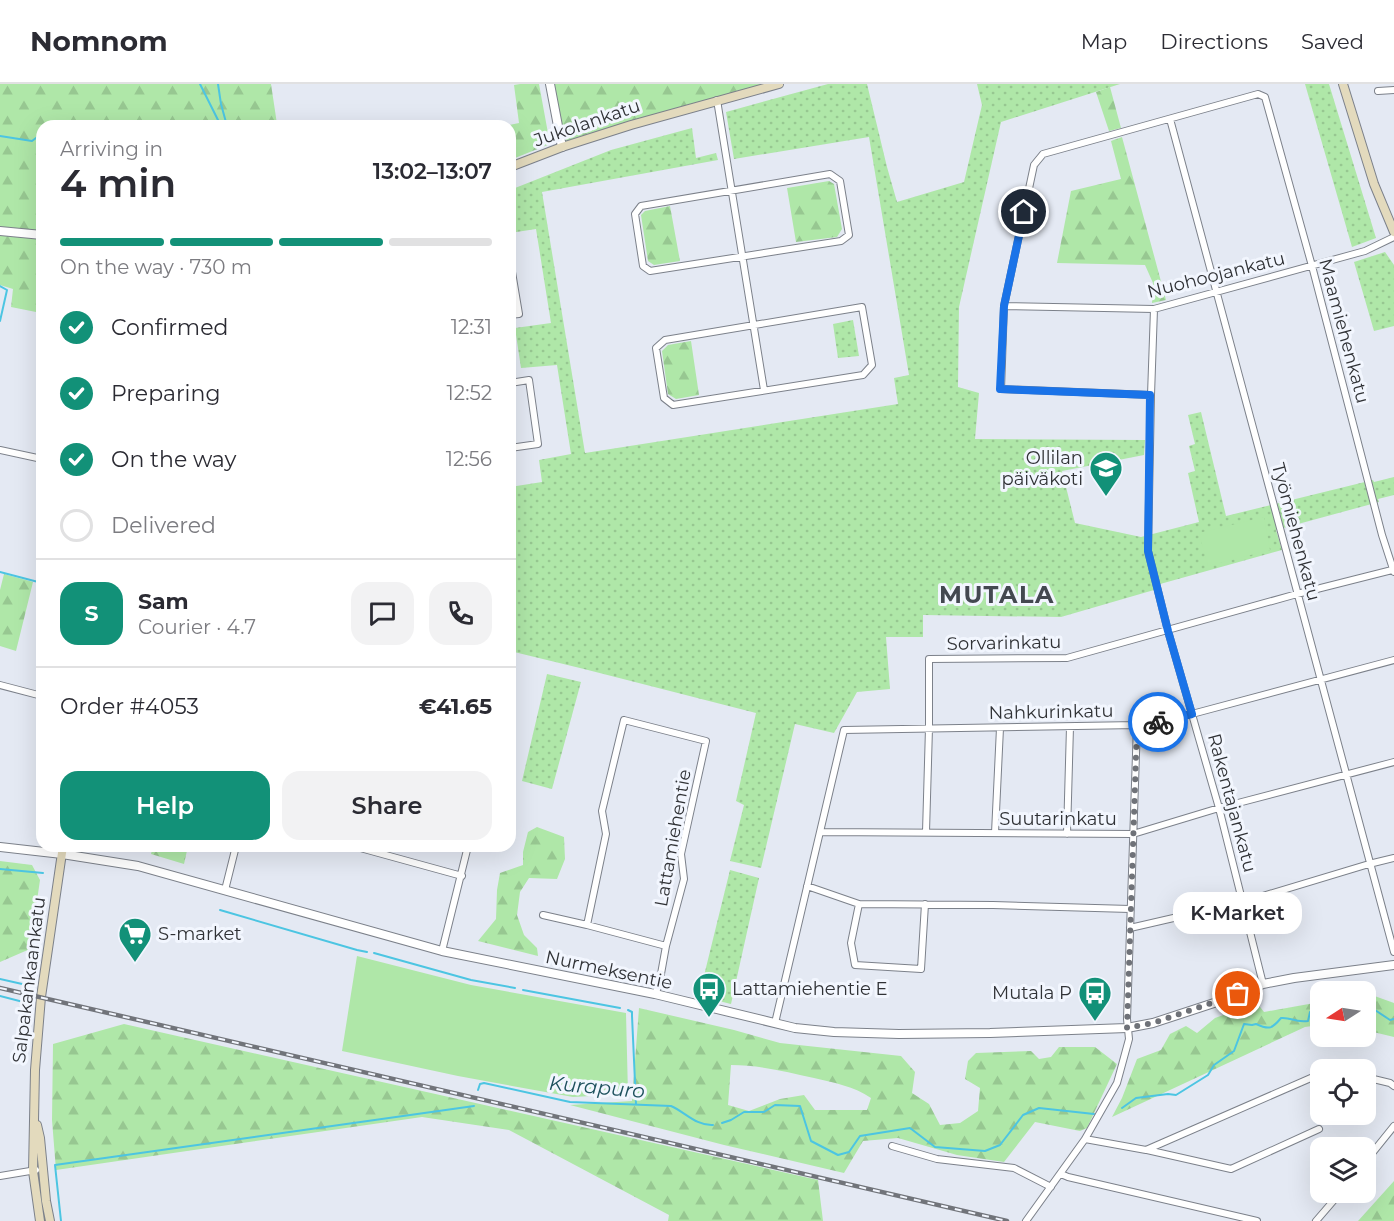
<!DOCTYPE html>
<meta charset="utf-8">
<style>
body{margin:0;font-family:Montserrat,sans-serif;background:#f2f2f3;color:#2b2b33;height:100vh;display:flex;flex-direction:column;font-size:22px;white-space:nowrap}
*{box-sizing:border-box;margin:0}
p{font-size:20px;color:#7c7c81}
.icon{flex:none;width:33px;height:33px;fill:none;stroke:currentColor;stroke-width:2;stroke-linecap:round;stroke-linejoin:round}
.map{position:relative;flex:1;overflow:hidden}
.panel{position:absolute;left:36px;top:36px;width:480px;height:732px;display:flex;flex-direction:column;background:#fff;border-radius:18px;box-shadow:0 6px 24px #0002}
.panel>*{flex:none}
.needle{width:39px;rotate:258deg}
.tools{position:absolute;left:1310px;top:897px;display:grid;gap:12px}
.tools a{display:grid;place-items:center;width:66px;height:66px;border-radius:12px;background:#fff;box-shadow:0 6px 24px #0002;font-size:30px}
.pin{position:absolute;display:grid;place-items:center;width:51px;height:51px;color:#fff;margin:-26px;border:3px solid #fff;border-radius:50%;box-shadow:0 2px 6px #0007}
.courier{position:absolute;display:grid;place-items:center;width:60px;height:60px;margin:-30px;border:4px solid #1a73e8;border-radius:50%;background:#fff;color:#222;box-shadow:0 2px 8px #0007}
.bubble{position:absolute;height:42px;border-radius:18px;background:#fff;box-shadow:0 6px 24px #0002;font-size:20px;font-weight:600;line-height:42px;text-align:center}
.headline em{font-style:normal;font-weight:600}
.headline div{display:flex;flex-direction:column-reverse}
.headline{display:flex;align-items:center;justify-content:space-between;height:102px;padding:0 24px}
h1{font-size:39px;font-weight:600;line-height:45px}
.bar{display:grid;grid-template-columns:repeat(4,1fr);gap:9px 6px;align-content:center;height:72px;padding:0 24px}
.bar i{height:8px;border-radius:4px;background:#e1e1e2}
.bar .selected{background:#129178}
.bar p{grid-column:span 4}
.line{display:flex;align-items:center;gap:15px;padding:0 24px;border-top:2px solid #e1e1e2}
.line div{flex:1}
.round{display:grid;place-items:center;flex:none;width:63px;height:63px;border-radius:18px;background:#f2f2f3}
ol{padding:0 24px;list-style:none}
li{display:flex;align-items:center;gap:18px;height:66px}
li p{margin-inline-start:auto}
li .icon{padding:6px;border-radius:50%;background:#129178;color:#fff;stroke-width:4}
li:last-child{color:#7c7c81}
li i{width:33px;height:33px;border:3px solid #e1e1e2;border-radius:50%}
.primary-button{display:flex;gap:12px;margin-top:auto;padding:12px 24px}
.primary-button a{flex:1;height:69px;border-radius:18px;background:#129178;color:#fff;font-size:24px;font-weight:600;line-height:69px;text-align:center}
.primary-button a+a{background:#f2f2f3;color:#2b2b33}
header{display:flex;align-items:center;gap:36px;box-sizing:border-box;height:84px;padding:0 30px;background:#fff;border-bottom:2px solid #e1e1e2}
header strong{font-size:28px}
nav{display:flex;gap:33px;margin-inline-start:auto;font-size:21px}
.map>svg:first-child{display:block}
.grass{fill:url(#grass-dots)}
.forest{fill:url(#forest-firs);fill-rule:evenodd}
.garden{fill:#afe7a8}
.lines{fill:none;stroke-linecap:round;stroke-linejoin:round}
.stream{stroke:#4cc5e2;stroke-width:2}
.minor-casing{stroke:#7c818a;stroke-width:8}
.tertiary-casing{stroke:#7c818a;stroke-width:10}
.secondary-casing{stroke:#7c818a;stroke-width:10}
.minor{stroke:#fff;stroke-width:6}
.tertiary{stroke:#fff;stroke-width:8}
.secondary{stroke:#e3dabd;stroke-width:8}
.rail-casing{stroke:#71747a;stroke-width:4.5}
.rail{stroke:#f2f6fe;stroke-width:2;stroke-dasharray:7;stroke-linecap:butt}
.done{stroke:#6f7278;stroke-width:6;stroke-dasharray:0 10.8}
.route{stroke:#1a73e8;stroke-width:8}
.labels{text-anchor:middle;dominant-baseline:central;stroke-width:6;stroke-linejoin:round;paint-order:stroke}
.street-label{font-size:18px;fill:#303236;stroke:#f2f6fe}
.poi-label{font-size:18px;fill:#303236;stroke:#f2f6fe;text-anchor:end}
.water-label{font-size:20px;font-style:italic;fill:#1e515d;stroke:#f2f6fe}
.district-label{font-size:24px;font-weight:bold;letter-spacing:1.5px;fill:#434850;stroke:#f2f6fe}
</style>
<header>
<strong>Nomnom</strong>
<nav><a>Map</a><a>Directions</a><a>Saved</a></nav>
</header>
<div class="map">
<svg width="1394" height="1137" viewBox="0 0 1394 1137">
<defs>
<pattern id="grass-dots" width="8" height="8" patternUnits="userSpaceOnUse" patternTransform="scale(1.5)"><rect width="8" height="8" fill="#afe7a8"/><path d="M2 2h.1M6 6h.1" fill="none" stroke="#97c791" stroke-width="1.8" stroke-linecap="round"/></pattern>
<pattern id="forest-firs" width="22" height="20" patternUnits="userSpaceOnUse" patternTransform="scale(1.5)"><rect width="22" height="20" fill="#afe7a8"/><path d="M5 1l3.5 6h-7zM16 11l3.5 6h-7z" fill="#97c791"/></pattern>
</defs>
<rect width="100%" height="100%" fill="#e4e9f3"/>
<path class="grass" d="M828,0H867L887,83L897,118L964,98L982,21L977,0H1120L1001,38L959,223L958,303L979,309L975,355L1145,356L1144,371L1062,387L1075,439L1141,453L1199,438L1188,389L1195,387L1189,362L1195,360L1188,331L1201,328L1226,432L1373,396L1374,398L1394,393V411L1378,415L1379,418L1276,446L1282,466L1153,502L1154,506L1061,533L923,531V553H886L890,605L857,608L834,649L795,640L761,784L730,777L744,721L736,717L756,629L584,585L510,567V403L542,398L539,376L571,370L557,281L521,284L515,244L551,239L536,145L510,149V106L611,66L692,44L696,74L716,69L718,76L542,108L585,369L898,320L894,294L909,291L869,53L734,75L726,28Z
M1305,0H1329L1376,154L1352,163Z
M1385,168L1394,181V242L1374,247L1354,178Z
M853,236L859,272L838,274L833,240Z
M547,590L581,598L552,705L522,697Z
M730,786L759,794L731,920L699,912Z"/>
<path class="forest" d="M0,0H271L277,40L310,37L311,42H42V264L36,262L41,229L11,223L13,205L0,201Z
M520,0H539L550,60L510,76V42H504L519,39L514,1Z
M553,0H767L630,37L563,58Z
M1110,3L1121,44L1109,47L1096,8Z
M1122,53L1166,216L1152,219L1153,199L1145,181L1057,179L1071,107L1121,95L1111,57Z
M829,97L834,100L842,145L837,153L796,158L787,104Z
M670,122L680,177L654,181L648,177L641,131L645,127Z
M691,257L699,311L676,315L668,310L662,267L668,261Z
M4,490L33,498L16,567L0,562V506Z
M537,743L564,753L565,775L557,795L529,794L520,808L517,831L524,851L537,864L538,872L478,857L496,835L497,806L500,789L523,781V768L528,748Z
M153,762H188L184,780L151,770Z
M0,777L32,781L40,796L30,865L0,878Z
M1369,910L1394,919V953L1365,946V911Z
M1320,918V941L1305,943L1112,1033L1122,1014L1137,975L1161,966L1170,950L1186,942L1197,949L1215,934L1257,919L1264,928Z
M639,924L734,946L780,959L901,972L915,988L912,1009L929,1020L940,1041L960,1039L978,1027L980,1004L965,995L968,977L976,969L1031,967L1039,975L1051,973L1059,963H1095L1117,980L1087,1044L1080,1047L1035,1038L1004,1078L957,1071L898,1054L863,1057L844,1089L724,1061L570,1021L632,1017ZM731,981C760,981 787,988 814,994C834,999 854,1002 871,1014L867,1026H815L804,1011L780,1015L749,1027L728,1021Z
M124,940L818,1096L823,1137H668L669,1131L509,1046L422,1033L56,1086L52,1036L53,960Z
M1394,1097V1137H1358Z"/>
<path class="garden" d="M1264,433L1270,466L1208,482L1199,449Z
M357,872L471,901L626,929L628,1010L573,1013L458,992L342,967Z"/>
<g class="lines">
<path class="stream" d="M200,0L221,42
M218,0L221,20L227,42
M0,52L32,57L36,54L42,55
M0,202L7,206L0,237
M0,488L42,499
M0,785L43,789
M220,826L357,866L367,868
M374,869L471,896L515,904
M0,895L31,902
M523,906L620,924
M0,912L31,920
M1365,924L1369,922L1390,936L1394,935
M628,926L632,928V932L636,1020
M478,1006L480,1000L484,999L570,1018L671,1022C685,1028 696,1042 713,1041
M1122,1024L1136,1014L1168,1010L1176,1011L1208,991L1214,981L1234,967L1244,940L1252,941L1256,940C1269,946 1272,945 1281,934C1292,933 1294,939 1308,937L1310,928H1319L1320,931
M722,1039L731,1036L744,1028H764L775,1021L800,1022L811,1057L838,1071L849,1068L860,1052L910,1044L935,1063L985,1067L1000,1061L1023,1031L1039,1024L1094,1030
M61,1137L55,1081L474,1022"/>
<defs>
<path id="minor" d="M1378,7L1394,6
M717,16L764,306
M1170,35L1394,868
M830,90L840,97L849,151L841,157L650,187L643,182L635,130L641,122Z
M510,176L519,230L510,231
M1004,222L1154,225L1365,167L1394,153
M862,223L872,281L863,291L673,321L664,314L656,264L665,256Z
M1154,225L1151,311L1148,467L1168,547L1219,724L1263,900
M510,299L529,296L538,360L510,364
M1151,311L1001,305L1004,222L1034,81L1043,70L1258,10L1265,13L1312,182L1382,451L1394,488
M0,366L42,375
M0,601L42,612
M820,748L1133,750L1219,724L1394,678
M926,748L929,644V575L1067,574L1297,510L1392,486
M995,749L1000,644
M1067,750L1070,643
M353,762L462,792
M807,802L859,820L993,821L1130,825
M225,806L236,762
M859,820L851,859L855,881L921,885L925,820
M543,831L587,841L666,862
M587,841L606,750L602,727L624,636L706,657L681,770L684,795L666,862L659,901L655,910
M1130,844L1243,818L1369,780L1394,774
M442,867L468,762
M775,939L844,646L1137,641L1192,630L1394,576
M1330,986H1335
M1365,993L1390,999L1394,1002
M1085,1055L1146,1066L1320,990
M892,1062L937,1075L1014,1084L1051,1103
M1147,1066L1231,1085L1319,1045
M1365,1078L1394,1042
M1061,1090L1068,1093L1257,1137
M0,1092L36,1086
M1026,1137L1085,1055L1117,999L1129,955L1127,935L1137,641
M1316,1137L1341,1108"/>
<path id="tertiary" d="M550,0L562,63
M0,147L42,151
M0,763L62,770L138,782L442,867L655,910L795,944L834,948L899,950L990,949L1127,944L1153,939L1217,918L1263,900L1294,894L1394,881"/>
<path id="secondary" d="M1343,0L1374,100L1394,148
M510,83L562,63L631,41L779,0
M37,1041L40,1054L46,1117L50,1137
M40,1137L33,1087L35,986L41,913L63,762"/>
</defs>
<use href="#minor" class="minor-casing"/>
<use href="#tertiary" class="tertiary-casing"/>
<use href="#secondary" class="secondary-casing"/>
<use href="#minor" class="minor"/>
<use href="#tertiary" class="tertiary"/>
<use href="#secondary" class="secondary"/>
<defs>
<path id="rail" d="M0,904L1007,1137"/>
</defs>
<use href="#rail" class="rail-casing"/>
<use href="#rail" class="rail"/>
</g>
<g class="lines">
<path class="done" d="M1158,638L1137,641L1127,944L1153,939L1238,910"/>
<path class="route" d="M1024,128L1004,222L1000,305L1150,311L1148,467L1168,547L1192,630L1158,638"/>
</g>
<defs>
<symbol id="school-pin" viewBox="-11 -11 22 30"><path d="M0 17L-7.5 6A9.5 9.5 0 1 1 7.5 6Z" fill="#129178" stroke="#f2f6fe"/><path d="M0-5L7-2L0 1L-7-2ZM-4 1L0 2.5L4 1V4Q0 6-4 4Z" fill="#fff"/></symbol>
<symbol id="supermarket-pin" viewBox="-11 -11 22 30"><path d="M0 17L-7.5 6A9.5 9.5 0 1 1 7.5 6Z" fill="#129178" stroke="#f2f6fe"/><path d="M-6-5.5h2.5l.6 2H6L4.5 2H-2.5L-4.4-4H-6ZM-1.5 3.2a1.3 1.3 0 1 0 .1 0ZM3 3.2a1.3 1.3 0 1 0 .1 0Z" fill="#fff"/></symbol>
<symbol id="bus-pin" viewBox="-11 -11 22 30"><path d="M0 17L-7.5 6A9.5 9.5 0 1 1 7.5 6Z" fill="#129178" stroke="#f2f6fe"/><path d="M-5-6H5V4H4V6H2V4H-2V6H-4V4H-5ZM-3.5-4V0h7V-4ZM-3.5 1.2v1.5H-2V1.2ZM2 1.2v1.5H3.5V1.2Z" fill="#fff"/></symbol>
</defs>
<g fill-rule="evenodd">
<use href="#school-pin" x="1087" y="365" width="38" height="52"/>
<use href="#supermarket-pin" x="116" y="831" width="38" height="52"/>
<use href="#bus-pin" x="690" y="886" width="38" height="52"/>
<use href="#bus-pin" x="1076" y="890" width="38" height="52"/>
</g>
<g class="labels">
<g class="street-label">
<text transform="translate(587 39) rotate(-19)">Jukolankatu</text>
<text transform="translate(1216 191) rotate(-14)">Nuohoojankatu</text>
<text transform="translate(1344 247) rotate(75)">Maamiehenkatu</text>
<text transform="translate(1296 448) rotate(75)">Työmiehenkatu</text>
<text transform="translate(1004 559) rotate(-1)">Sorvarinkatu</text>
<text transform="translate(1051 628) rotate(-1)">Nahkurinkatu</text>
<text transform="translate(1232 719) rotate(75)">Rakentajankatu</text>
<text x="1058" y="735">Suutarinkatu</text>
<text transform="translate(673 754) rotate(-80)">Lattamiehentie</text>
<text transform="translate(609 886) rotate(12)">Nurmeksentie</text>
<text transform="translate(29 896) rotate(-83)">Salpakankaankatu</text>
</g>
<g class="poi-label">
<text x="1083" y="374">Ollilan<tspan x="1083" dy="21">päiväkoti</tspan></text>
<text x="158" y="850" text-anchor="start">S-market</text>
<text x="732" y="905" text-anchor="start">Lattamiehentie E</text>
<text x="1072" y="909">Mutala P</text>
</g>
<g class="water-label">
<text transform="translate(597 1003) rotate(5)">Kurapuro</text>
</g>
<g class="district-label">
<text x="997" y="510">MUTALA</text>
</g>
</g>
</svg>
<div class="tools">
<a><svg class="needle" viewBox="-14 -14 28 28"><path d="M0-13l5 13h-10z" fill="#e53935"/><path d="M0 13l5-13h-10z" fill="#7c7c81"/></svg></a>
<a><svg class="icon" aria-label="locate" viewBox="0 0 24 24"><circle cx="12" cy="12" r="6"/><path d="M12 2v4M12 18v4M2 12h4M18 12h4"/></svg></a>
<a><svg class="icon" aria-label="layers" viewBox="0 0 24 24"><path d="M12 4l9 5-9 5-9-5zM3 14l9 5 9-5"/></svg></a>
</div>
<div class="pin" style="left:1238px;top:910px;background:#ea580c"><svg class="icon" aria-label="bag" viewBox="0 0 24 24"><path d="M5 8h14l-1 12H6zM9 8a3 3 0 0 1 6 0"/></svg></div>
<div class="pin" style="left:1024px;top:128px;background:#1f2937"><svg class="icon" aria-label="home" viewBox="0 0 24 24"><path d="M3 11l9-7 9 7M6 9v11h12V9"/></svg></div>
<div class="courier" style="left:1158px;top:638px"><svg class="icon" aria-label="bike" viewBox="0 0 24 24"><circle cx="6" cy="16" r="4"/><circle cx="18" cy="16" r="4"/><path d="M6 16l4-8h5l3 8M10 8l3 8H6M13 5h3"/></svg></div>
<div class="bubble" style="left:1173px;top:808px;width:129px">K-Market</div>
<section class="panel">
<div class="headline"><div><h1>4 min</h1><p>Arriving in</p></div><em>13:02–13:07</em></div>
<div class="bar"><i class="selected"></i><i class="selected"></i><i class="selected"></i><i></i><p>On the way · 730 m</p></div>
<ol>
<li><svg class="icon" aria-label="check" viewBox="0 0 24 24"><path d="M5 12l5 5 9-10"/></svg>Confirmed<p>12:31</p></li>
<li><svg class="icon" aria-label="check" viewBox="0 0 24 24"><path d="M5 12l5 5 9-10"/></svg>Preparing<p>12:52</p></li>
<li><svg class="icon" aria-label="check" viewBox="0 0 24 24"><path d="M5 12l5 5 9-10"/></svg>On the way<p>12:56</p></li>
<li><i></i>Delivered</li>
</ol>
<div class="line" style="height:108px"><b class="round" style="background:#129178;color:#fff">S</b><div><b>Sam</b><p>Courier · 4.7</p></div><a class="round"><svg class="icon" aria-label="chat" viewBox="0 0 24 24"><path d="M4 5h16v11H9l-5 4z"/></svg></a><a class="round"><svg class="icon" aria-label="phone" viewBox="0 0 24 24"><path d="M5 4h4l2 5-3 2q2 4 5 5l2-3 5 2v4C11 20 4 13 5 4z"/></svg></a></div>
<div class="line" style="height:78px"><div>Order #4053</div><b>€41.65</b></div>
<div class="primary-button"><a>Help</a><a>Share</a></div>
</section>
</div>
